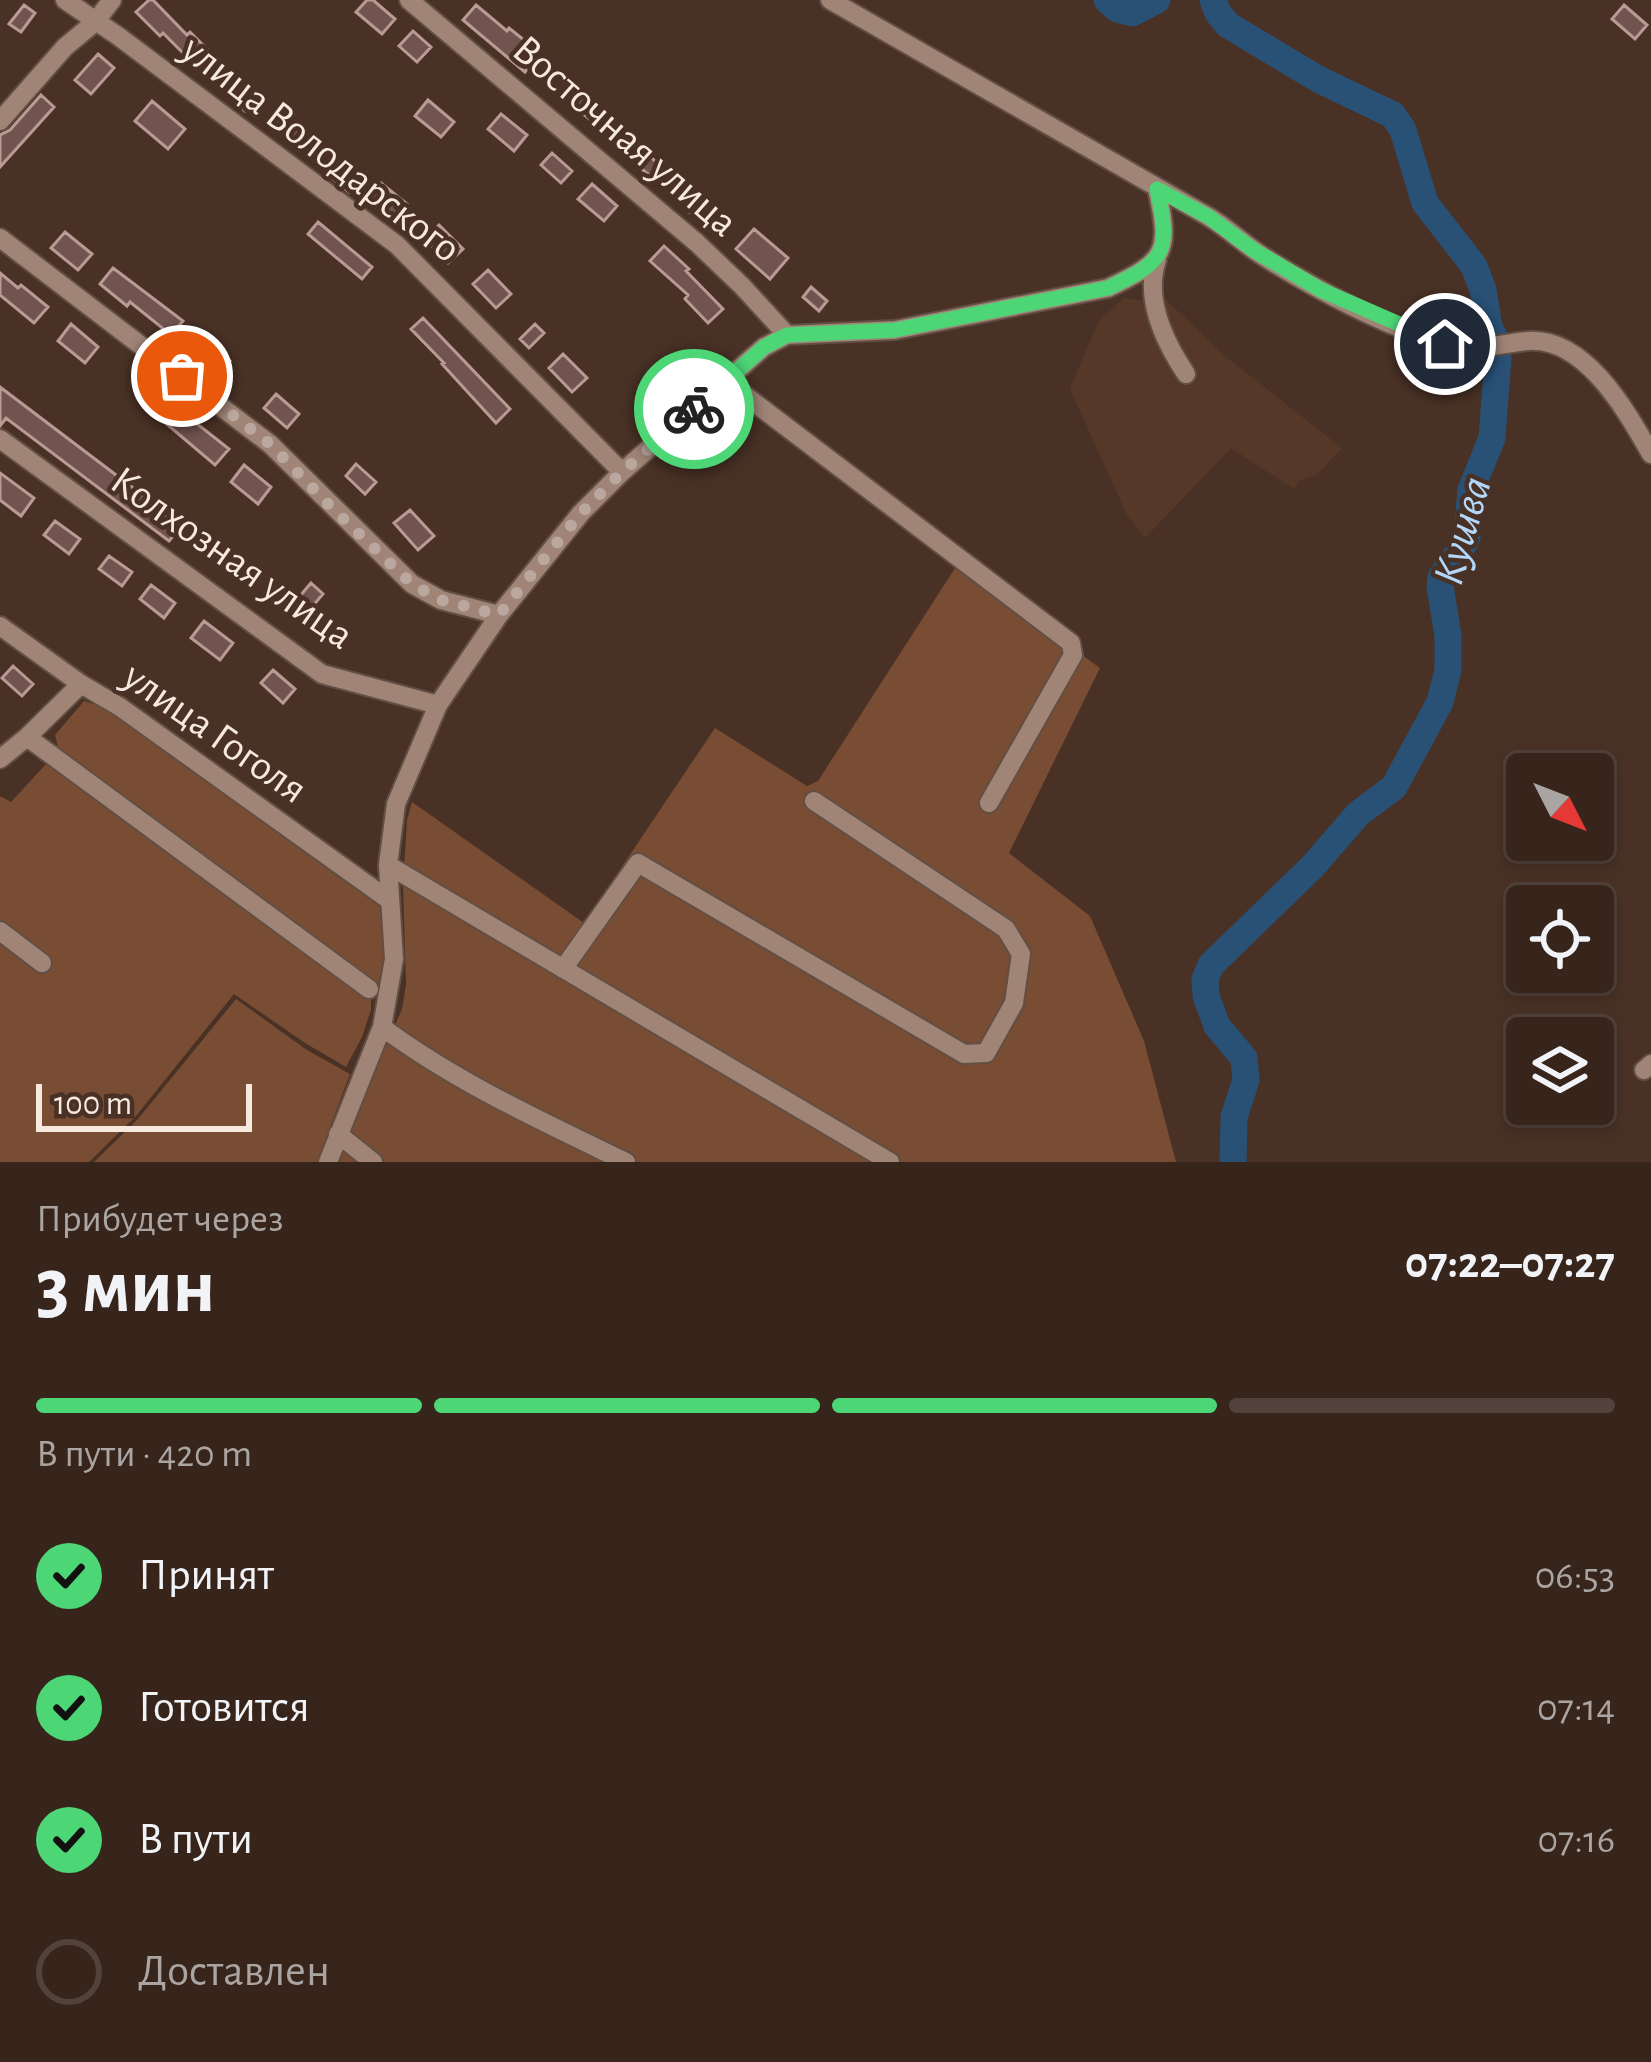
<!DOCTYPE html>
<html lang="ru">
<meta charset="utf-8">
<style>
body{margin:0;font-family:"Alegreya Sans",sans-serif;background:#423129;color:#f1f3f6;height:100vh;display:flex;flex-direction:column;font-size:45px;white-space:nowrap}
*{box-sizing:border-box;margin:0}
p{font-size:39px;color:#aaa5a3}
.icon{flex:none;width:66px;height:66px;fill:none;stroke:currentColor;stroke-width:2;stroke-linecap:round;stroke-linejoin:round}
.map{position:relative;height:1162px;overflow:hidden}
.drawer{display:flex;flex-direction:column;background:#37251c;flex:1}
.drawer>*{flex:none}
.needle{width:78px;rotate:132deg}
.tools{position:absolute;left:1506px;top:753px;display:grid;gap:24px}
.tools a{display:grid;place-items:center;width:108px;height:108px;border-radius:12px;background:#37251c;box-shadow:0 6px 18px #0003,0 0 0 3px #51423b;font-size:60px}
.scale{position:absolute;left:36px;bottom:30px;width:216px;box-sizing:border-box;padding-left:12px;border:6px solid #f7e8e0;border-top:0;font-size:33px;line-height:42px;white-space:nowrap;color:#f7e8e0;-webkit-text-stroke:9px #493125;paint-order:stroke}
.pin{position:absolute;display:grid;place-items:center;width:102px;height:102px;color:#fff;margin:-51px;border:6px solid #fff;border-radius:50%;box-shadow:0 3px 12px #0007}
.courier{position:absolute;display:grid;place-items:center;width:120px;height:120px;margin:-60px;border:9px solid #4dd676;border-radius:50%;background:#fff;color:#222;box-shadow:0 3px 15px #0007}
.overview em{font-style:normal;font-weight:700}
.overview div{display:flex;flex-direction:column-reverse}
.overview{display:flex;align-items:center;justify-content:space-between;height:204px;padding:0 36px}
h1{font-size:78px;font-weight:700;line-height:90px}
.bar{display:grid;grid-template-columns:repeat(4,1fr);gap:18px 12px;align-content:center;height:144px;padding:0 36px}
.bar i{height:15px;border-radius:9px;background:#51423b}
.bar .on{background:#4dd676}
.bar p{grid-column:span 4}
ol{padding:0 36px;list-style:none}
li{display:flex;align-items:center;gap:36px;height:132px}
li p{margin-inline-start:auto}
li .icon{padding:12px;border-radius:50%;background:#4dd676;color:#111;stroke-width:4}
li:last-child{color:#aaa5a3}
li i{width:66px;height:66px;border:6px solid #51423b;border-radius:50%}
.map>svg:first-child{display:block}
.built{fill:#563829}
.green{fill:#794c34}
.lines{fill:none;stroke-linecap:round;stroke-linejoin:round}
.river{stroke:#295176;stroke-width:27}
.building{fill:#71544f;stroke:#ba9a95;stroke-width:3}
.minor-casing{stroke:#624f44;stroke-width:22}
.minor{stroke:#a08577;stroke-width:18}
.done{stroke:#baa89f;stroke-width:12;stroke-dasharray:0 21.6}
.route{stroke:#4dd676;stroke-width:15}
.labels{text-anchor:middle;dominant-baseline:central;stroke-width:9;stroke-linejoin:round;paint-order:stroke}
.street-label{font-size:42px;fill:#f7e8e0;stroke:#493125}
.water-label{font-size:45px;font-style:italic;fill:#b2d7fb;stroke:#493125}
</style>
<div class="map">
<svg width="1651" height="1162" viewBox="0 0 1651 1162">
<rect width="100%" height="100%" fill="#493125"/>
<path class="built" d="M1162,296L1226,357L1342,448L1317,475L1300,480L1294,489L1231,448L1145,538L1127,515L1070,389L1098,322L1124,298L1150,302Z"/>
<path class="green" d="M957,565L1100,668L1009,853L1090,916L1144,1041L1176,1162H339L345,1138L402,1009L406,985L403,886L407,820L412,802L584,923L715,728L807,786L818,781Z
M84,701L105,708L383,909L384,976L371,995V1010L362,1037L346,1067L305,1043L234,994L136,1116L89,1162H0V796L11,802L59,750L55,735Z
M236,999L307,1050L350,1074L317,1162H94L138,1119Z"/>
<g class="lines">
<path class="river" d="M1107,0L1117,9L1132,13L1157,0
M1213,0L1218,13L1228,25L1318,79L1393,115L1403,130L1425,203L1474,266L1483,290L1489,327L1494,336L1498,357L1492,438L1471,490L1467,537L1460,551L1441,577L1440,586L1448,636V670L1440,702L1394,787L1358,814L1313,866L1211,965L1205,979L1206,996L1217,1026L1244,1058L1246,1080L1234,1117L1233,1162"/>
</g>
<path class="building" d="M149,0H153L187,35L190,32L214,56L200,70L163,33L160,36L136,12Z
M367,0H373L395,19L382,34L356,12Z
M24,5L35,13L21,32L9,24Z
M476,5L507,31L509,28L540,53L525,72L463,20Z
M1624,5L1647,25L1635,39L1612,19Z
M413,31L431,47L417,62L399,46Z
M98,54L114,68L91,94L75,80Z
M234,73L258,96L245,111L220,88Z
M584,94L604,111L594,123L574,106Z
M41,95L54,107L0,167V135L10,130Z
M428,100L454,122L441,137L415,116Z
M152,101L185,129L168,149L135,121Z
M285,113L305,131L294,143L274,125Z
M501,114L527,135L514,151L488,129Z
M630,139L661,166L651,177L620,150Z
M552,153L572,171L561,183L541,165Z
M338,163L358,180L349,192L328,175Z
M381,183L407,204L394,220L368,199Z
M592,184L617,206L604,221L578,199Z
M700,195L725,217L712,232L687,210Z
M318,222L372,267L362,279L308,234Z
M439,225L463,249L448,263L425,239Z
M754,229L788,258L770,279L736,249Z
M65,232L92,254L78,270L51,248Z
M664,246L689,269L686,271L723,309L708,323L685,299L688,295L650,261Z
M113,268L183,321L171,335L130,302L127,306L100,284Z
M488,270L511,294L496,308L473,284Z
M0,273L18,288L21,285L48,307L34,323L0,295Z
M811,287L827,301L819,311L803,297Z
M423,318L510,409L496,423L442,364L444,363L411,329Z
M71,324L98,347L85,363L58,341Z
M535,324L544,333L529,348L520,339Z
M209,343L230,361L219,373L199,355Z
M563,354L587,378L572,392L549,368Z
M0,387L149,500L147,502L180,528L169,541L6,418L0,426Z
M276,394L299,414L287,428L264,408Z
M168,401L229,449L215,465L156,415Z
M356,464L376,482L365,494L346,476Z
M244,465L271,487L258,504L231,482Z
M0,473L34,498L21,516L0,500Z
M410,510L434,536L418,550L394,523Z
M55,521L80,539L69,554L44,535Z
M109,556L132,572L122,586L99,569Z
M311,583L323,594L305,615L293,604Z
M151,585L175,603L164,618L140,599Z
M204,621L233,643L220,660L191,638Z
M13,666L33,684L22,696L2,678Z
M273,670L295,689L283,703L261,683Z"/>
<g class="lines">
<defs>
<path id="minor" d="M65,0L118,36L397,245L622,472
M409,0L697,243L742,286L787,335
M830,0L1209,217C1227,228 1243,243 1261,255C1313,288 1386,327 1445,344C1473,352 1499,344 1527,341C1585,336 1627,412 1651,454
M0,121L65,47L95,22L112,0
M0,238L270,444L412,584L441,600L499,615
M1157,260C1144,298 1164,341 1186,374
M726,381L1071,643L1073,655L989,803
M0,439L322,674L438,705
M0,626L81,684L120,707L389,900
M27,737L369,989
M0,759L27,737L81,684
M388,865L890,1162
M0,931L42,963
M563,969L638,863L964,1054L986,1053L1014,1003L1021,954L1006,929L814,801
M382,1027C456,1082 543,1122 626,1162
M1644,1070L1651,1064
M338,1134L373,1162
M328,1162L382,1027L394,959L388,865L396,804L438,705L499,615L581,513L622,472L764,347L787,335L895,330L1108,288C1166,261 1171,252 1157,189"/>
</defs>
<use href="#minor" class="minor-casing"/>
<use href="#minor" class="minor"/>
</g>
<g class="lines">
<path class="done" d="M182,376L270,444L335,511L412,584L441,600L499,615L581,513L622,472L694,409"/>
<path class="route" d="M694,409L764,347L787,335L895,330L1108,288C1166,261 1171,252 1157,189L1209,217L1255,251L1321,290L1445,344"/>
</g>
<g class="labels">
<g class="street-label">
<text transform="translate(625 136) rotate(41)">Восточная улица</text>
<text transform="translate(321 149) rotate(38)">улица Володарского</text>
<text transform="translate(232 558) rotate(35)">Колхозная улица</text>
<text transform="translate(215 733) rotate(35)">улица Гоголя</text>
</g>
<g class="water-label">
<text transform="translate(1463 531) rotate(-74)">Кушва</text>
</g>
</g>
</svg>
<div class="tools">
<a><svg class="needle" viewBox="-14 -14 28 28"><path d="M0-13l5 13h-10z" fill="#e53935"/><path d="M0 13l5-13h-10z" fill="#aaa5a3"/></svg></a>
<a><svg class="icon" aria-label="locate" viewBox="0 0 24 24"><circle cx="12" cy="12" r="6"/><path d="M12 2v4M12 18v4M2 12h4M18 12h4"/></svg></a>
<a><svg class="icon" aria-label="layers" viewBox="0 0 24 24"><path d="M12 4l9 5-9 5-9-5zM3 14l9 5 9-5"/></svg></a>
</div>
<div class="scale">100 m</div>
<div class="pin" style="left:182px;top:376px;background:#ea580c"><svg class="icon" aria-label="bag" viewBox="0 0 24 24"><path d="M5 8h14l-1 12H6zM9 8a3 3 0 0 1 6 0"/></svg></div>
<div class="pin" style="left:1445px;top:344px;background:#1f2937"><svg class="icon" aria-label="home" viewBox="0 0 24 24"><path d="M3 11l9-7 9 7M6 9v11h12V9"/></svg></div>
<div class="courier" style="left:694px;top:409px"><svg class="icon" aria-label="bike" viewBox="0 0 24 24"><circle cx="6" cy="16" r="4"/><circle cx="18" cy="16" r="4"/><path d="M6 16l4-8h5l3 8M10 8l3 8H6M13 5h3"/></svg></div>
</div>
<section class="drawer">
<div class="overview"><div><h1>3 мин</h1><p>Прибудет через</p></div><em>07:22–07:27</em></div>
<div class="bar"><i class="on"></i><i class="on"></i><i class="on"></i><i></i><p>В пути · 420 m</p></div>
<ol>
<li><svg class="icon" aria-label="check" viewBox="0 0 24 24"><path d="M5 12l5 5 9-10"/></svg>Принят<p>06:53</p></li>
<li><svg class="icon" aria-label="check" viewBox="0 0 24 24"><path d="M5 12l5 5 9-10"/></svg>Готовится<p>07:14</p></li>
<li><svg class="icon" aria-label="check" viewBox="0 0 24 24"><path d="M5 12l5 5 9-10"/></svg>В пути<p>07:16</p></li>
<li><i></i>Доставлен</li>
</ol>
</section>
